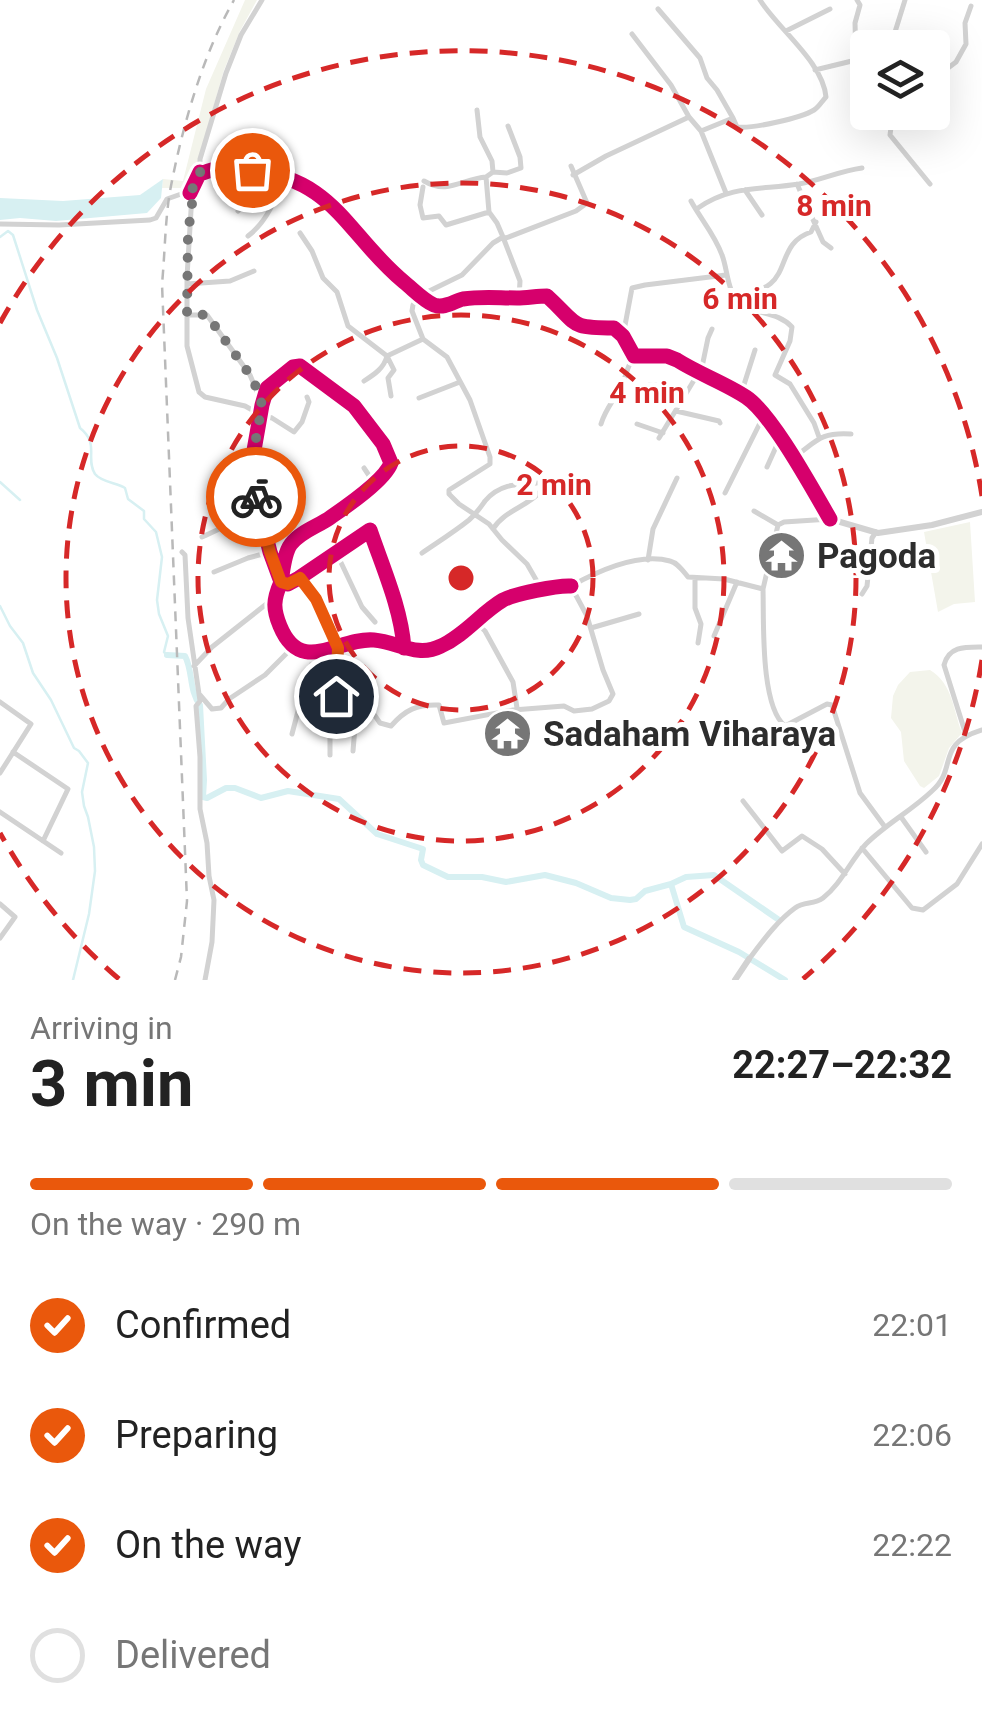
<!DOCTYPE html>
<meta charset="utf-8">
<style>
body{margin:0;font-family:Roboto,sans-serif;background:#f6f6f6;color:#222;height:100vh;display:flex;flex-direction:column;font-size:38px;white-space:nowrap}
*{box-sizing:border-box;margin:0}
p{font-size:32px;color:#767676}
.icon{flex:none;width:55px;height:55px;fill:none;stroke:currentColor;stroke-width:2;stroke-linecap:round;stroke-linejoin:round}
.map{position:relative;height:980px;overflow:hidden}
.side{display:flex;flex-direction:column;background:#fff;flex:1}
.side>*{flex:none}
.controls{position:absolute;left:850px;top:30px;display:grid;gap:20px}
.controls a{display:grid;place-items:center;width:100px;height:100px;border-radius:10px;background:#fff;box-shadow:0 10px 40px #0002;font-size:50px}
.pin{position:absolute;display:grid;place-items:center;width:85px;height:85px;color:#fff;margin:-42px;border:5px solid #fff;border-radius:50%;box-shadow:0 2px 10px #0007}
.courier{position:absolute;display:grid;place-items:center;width:100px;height:100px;margin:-50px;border:8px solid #ea580c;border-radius:50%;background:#fff;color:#222;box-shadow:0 2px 12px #0007}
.summary em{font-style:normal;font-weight:700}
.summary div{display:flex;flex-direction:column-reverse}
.summary{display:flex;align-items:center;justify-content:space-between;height:170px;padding:0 30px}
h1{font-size:65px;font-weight:700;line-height:75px}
.bar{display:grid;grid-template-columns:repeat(4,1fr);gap:15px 10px;align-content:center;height:120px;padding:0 30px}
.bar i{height:12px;border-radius:8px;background:#e0e0e0}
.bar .active{background:#ea580c}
.bar p{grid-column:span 4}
ol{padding:0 30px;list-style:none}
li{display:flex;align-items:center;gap:30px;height:110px}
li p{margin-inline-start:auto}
li .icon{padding:10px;border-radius:50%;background:#ea580c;color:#fff;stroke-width:4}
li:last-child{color:#767676}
li i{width:55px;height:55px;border:5px solid #e0e0e0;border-radius:50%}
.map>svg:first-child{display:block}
.green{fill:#f3f4eb}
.water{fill:#d7f0f2}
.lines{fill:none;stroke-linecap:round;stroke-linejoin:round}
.stream{stroke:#d7f0f2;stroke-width:2.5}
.canal{stroke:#d7f0f2;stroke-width:6}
.minor{stroke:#d2d2d2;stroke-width:5}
.tertiary{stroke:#d2d2d2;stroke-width:6}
.rail{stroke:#b9b9b9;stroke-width:2.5;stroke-dasharray:10 8;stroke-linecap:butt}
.cycleway-casing{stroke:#fff;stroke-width:21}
.cycleway{stroke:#d6006c;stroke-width:15}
.done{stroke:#767676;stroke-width:10;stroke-dasharray:0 18}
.route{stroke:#ea580c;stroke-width:12}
.ring{fill:none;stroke:#d62828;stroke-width:5;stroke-dasharray:18 12}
.labels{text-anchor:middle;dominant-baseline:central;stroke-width:10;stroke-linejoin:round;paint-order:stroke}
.poi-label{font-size:35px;font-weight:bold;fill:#2d2d2d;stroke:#fff;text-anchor:start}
.centre{fill:#d62828;stroke:#fff;stroke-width:5}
.ring-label{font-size:30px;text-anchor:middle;font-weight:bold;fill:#d62828;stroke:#fff;stroke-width:10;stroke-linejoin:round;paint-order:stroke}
</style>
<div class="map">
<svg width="982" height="980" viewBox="0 0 982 980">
<rect width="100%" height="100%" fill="#fff"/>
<path class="green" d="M245,0H257L240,31L224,70L192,181L187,188H162L163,179L183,181L206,89Z
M970,522L975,602L954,604L938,612L924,532Z
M930,670C953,684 953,710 962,733L949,748L939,776L924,788L920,786L904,761L901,732L891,718L893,696L898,685L910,672Z"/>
<path class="water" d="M163,179L161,198L147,213L56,221L20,218L0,220V198L63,201L140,195Z"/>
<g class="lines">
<path class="stream" d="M0,237L8,231L13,235L37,310L57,358L80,428C100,444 85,458 95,474C101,482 117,483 125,488L128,499L144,511V519L156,532L162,557L157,600L159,614L168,636L164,652L167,655
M0,482L20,500
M0,606L10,626L23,643L33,673L51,700L74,748L79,751L88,763L82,792L84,806L88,817L94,847L95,871L89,914L73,980"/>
<path class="canal" d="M167,655L185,656C193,671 189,691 200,705L204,780L203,797L207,798L226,788H235L261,798L288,791L339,799L377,834L423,849L421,860L423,865L448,877H482L506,882L545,875L576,883L611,898L630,900L636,899L645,891L671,884L684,927L739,952L785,980
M671,884L686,877L714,875L779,920"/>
<path class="minor" d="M658,9L700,58L707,78L717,90L733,118
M786,31L830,9
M632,34L671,85L689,117
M890,48L905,0
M856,60L855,23L860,5L857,0
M815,70L856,60L868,63
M932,70L948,68L956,62L966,44L965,23L971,6
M477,110L480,137L492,161L493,172L486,177L489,212
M893,112L890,135L930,184
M701,131L726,193
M200,172V159L226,73L241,35L262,0
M493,172L507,173L521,168L520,157L508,126
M573,175L606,156L689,117L701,131L733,118L737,127C752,129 801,118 814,110C819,107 822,101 826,97C823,62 778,29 760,0
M424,181C448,195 462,179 486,177
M797,184L823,242L831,248
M423,187L420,205L423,218L439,216L446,225L489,212L497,223L503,237L506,238L576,211L587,203L571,166
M745,190L762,215
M691,201C700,218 715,235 722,255C728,270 727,295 742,305C759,315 778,312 792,327L790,341L775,375L790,384L814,423L819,437
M698,208C731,185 761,190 799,184C821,180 840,171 862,168
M238,211L254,195L265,172
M0,224L59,225L150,220L156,218L167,199L184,193L192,194L187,277V346L199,392L205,397L245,406L261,415L272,418L294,432L302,422L309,402L307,397
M300,233L312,251L323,278L337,292L348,326L387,356L394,370L388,378L391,396
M248,236C265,223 279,198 280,176
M187,284L230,281L254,271
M733,294C800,293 769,246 811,232L816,222
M519,298L520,281L503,237L493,243L462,275L419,296L413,305L412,311L423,339L447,357L470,400L490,457V464L449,490V494L459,504L489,524L502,540L527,564L542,590
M187,315H207L250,375L261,401
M623,336L632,288L645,285L726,275
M364,381C375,374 384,368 387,356L423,339
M640,387C658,383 669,384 685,394
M741,394L755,350
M419,398L460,382
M676,411L719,421L720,423
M601,424C606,408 613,402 621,387C626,377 627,366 634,356
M637,424L663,433
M659,438L702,367L708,338L712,329
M793,458C817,441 820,432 851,434
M767,467L776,447L781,441
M364,468L374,483
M725,493L764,415
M754,511L778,525
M493,529C505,510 527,507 541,491
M202,537C221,529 239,518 259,513
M182,552L185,555L188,618L200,701L196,706L200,757V809L207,843L209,876L214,900L212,942L205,980
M336,552L362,607L375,622
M422,553C438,542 454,532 469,520C476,514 480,508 485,501C499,484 517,484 537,483
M648,560L653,529L677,478
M214,572L248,558L270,552
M299,578L316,599L338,648L336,696C363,698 364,700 380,723L391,726C405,710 417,704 439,705L444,723L513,710L564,706L574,711L592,709L609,701L613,694L603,670L587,616L571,586C598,571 638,552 670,561C678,563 683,571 688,577L724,579L763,589L778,525L784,522L830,519
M695,579V608L701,624L698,643
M763,589C764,620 760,706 785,726L827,704L832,705L860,793L885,827
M862,594L867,586L872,538L876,532
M476,623L485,631L513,682L517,708
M591,628L639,614
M714,636L737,582
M404,648C401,608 383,568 370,530L299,578L288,584L281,582C283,571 284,553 291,544C301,531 319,526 331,517C347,506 385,480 391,463L383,444L354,406L300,366L293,367L267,388L262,405L250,473L270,552L281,582C273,600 273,609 280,626C301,677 338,637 374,640C398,642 417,658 441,646C465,635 481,613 503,600C514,594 558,585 571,586
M194,666L212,647L274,598
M200,695L212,709L221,708L229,699L265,675L293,647
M343,697L355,727L353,751
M0,702L31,724L0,773
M292,734L302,696L312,674V652
M966,735L944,665C949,646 965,647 982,647
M13,752L68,789L43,841
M330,755V722L336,696
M743,801L782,851L802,836L822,849L845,874
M0,812L61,853
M901,817L926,852
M862,848L912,908L923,910L957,884L982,844
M0,904L15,917L0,938
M749,959C762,942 777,921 795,908C804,901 814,905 823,898C842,883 850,861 866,844C886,824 911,811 932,791C959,767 934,745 982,730"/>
<path class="tertiary" d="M190,193L200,172L203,173C218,166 232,168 248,170C335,178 346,234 404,282C414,290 423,300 434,305C445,309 454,301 463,299C482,296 498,298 517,298C527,298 537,296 547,296C579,325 568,328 614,328L623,336L634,356H667L677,360C699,374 725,383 746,397C772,414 813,490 830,519L878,533L932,525L982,512
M735,980L749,959"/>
<path class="rail" d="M175,980L181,957L187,901L162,284C165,253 165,221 170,191C182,128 202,56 234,0"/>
<defs>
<path id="cycleway" d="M190,193L200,172L203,173C218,166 232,168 248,170C335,178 346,234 404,282C414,290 423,300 434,305C445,309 454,301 463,299C482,296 498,298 517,298C527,298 537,296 547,296C579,325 568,328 614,328L623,336L634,356H667L677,360C699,374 725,383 746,397C772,414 813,490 830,519
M404,648C401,608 383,568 370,530L299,578L288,584L281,582C283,571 284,553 291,544C301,531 319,526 331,517C347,506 385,480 391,463L383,444L354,406L300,366L293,367L267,388L262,405L250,473L270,552L281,582C273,600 273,609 280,626C301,677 338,637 374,640C398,642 417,658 441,646C465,635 481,613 503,600C514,594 558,585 571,586"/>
</defs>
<use href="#cycleway" class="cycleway-casing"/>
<use href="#cycleway" class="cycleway"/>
</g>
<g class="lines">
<path class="done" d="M252,170L214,168L203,174L200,172L190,194L193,196L188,234L187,314L207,315L250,375L258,391L262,405L250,472L256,497"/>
<path class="route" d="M256,497L270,552L281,582L288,584L300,578L316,599L338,648L336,696"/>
</g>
<g class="ring">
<circle cx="461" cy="578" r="132"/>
<circle cx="461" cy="578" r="263"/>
<circle cx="461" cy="578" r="395"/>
<path d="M982 660A527 527 0 0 1 803 979M119 979A527 527 0 0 1 0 833M0 323A527 527 0 0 1 982 496"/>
</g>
<defs>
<symbol id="temple-disc" viewBox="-11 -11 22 22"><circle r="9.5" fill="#767676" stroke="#fff"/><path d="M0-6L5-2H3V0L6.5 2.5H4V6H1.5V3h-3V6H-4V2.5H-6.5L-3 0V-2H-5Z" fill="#fff"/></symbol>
</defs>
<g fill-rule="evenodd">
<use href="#temple-disc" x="754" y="528" width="55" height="55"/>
<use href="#temple-disc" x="480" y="706" width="55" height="55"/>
</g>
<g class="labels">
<g class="poi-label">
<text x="817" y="556">Pagoda</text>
<text x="543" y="734">Sadaham Viharaya</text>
</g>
</g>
<circle cx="461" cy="578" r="15" class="centre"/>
<g class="ring-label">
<text x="834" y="216">8 min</text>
<text x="740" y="309">6 min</text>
<text x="647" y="403">4 min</text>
<text x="554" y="495">2 min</text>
</g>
</svg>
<div class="controls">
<a><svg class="icon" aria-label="layers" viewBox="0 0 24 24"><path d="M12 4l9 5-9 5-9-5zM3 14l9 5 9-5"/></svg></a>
</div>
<div class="pin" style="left:252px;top:170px;background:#ea580c"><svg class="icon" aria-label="bag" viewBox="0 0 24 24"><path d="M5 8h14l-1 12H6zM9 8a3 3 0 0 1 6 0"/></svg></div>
<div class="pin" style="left:336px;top:696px;background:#1f2937"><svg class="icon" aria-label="home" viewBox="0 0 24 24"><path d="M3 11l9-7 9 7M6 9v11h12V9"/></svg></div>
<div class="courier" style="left:256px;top:497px"><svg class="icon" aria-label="bike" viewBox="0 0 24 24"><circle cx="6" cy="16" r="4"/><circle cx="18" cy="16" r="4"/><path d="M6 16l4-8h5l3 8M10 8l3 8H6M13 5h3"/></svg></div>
</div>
<section class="side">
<div class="summary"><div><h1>3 min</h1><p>Arriving in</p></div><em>22:27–22:32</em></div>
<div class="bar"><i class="active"></i><i class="active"></i><i class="active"></i><i></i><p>On the way · 290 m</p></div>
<ol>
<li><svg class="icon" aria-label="check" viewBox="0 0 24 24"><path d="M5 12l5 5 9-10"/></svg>Confirmed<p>22:01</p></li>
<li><svg class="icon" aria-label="check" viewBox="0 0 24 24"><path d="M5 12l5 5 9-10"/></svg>Preparing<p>22:06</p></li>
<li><svg class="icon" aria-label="check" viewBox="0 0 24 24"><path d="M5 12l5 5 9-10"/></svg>On the way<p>22:22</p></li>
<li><i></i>Delivered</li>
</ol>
</section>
